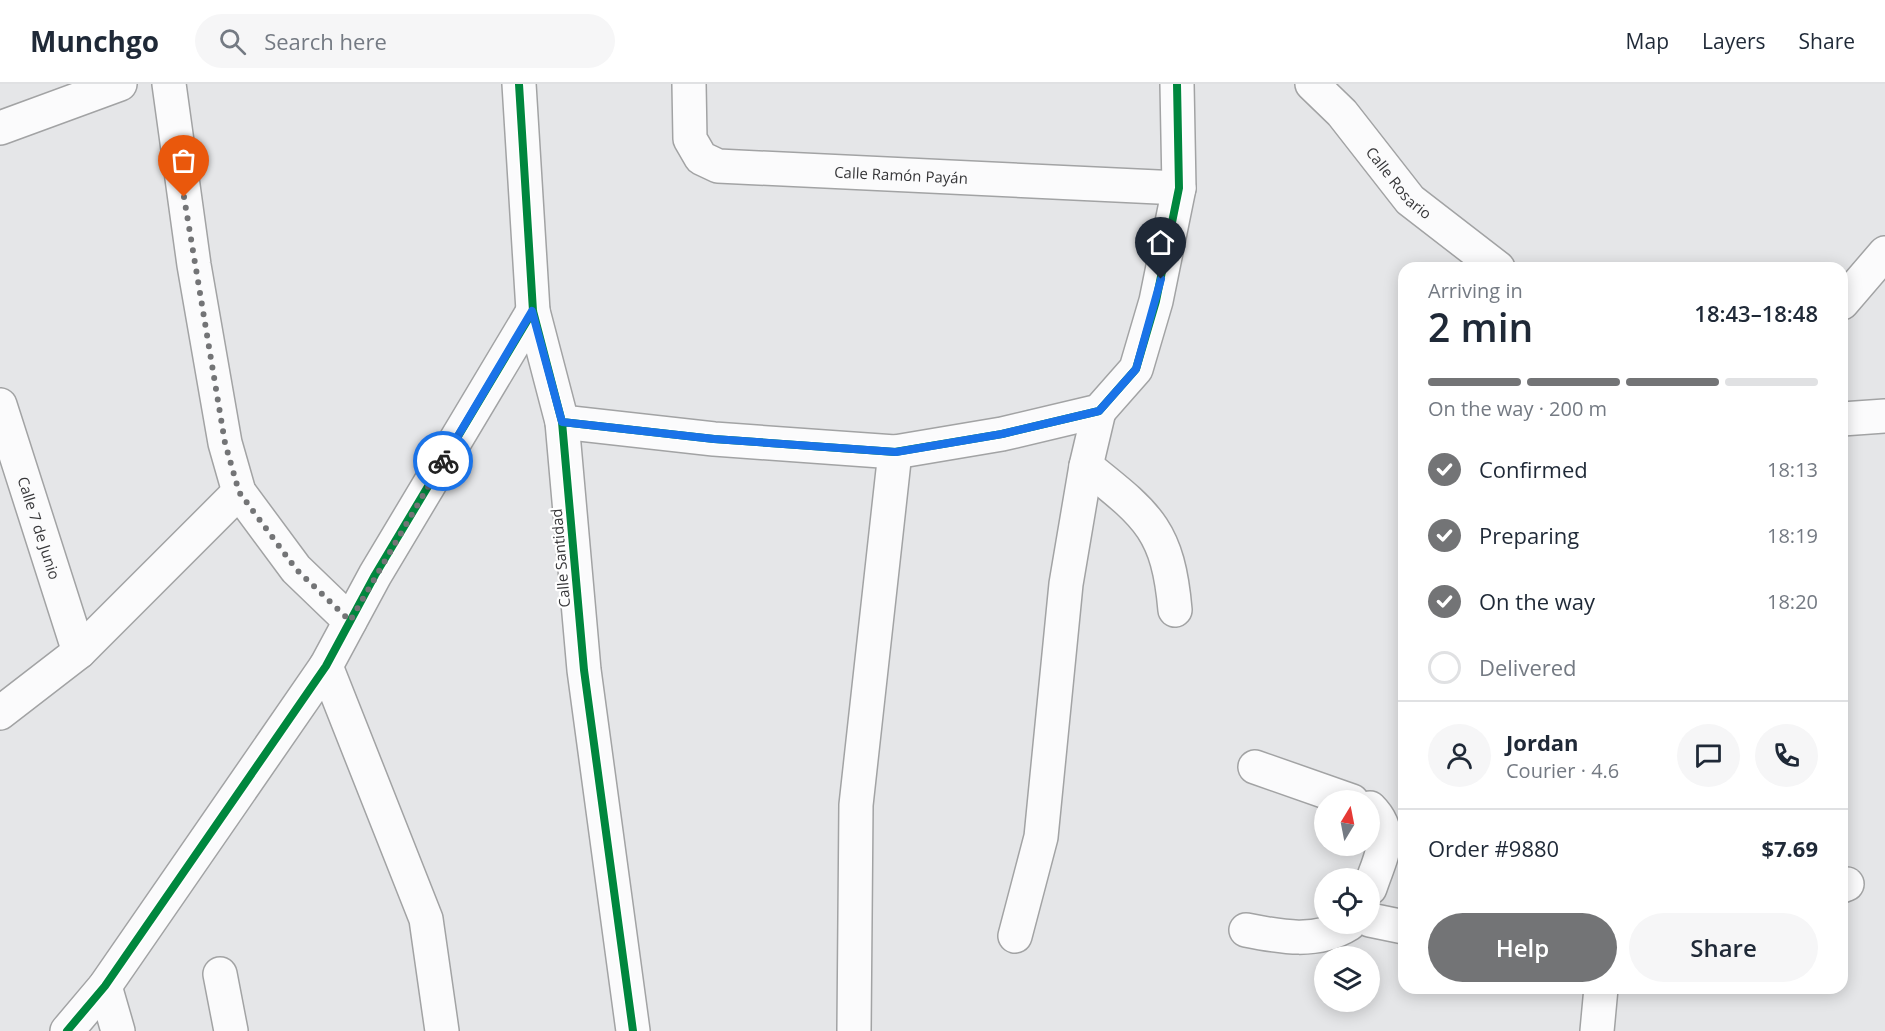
<!DOCTYPE html>
<meta charset="utf-8">
<style>
body{margin:0;font-family:"Open Sans",sans-serif;background:#f6f6f7;color:#1f2937;height:100vh;display:flex;flex-direction:column;font-size:22px;white-space:nowrap}
*{box-sizing:border-box;margin:0}
p{font-size:20px;color:#747a83}
.icon{flex:none;width:33px;height:33px;fill:none;stroke:currentColor;stroke-width:2;stroke-linecap:round;stroke-linejoin:round}
.map{position:relative;flex:1;overflow:hidden}
.sheet{position:absolute;left:1398px;top:178px;width:450px;height:732px;display:flex;flex-direction:column;background:#fff;border-radius:18px;box-shadow:0 3px 15px #0003}
.sheet>*{flex:none}
.needle{width:39px;rotate:10deg}
.fabs{position:absolute;left:1314px;top:706px;display:grid;gap:12px}
.fabs a{display:grid;place-items:center;width:66px;height:66px;border-radius:50%;background:#fff;box-shadow:0 3px 15px #0003;font-size:30px}
.pin{position:absolute;display:grid;place-items:center;width:51px;height:51px;color:#fff;margin:-62px -26px;border-radius:50% 50% 50% 0;rotate:-45deg;box-shadow:0 0 6px #0007}
.pin .icon{rotate:45deg}
.courier{position:absolute;display:grid;place-items:center;width:60px;height:60px;margin:-30px;border:4px solid #1a73e8;border-radius:50%;background:#fff;color:#222;box-shadow:0 2px 8px #0007}
.headline em{font-style:normal;font-weight:600}
.headline div{display:flex;flex-direction:column-reverse}
.headline{display:flex;align-items:center;justify-content:space-between;height:102px;padding:0 30px}
h1{font-size:39px;font-weight:600;line-height:45px}
.bar{display:grid;grid-template-columns:repeat(4,1fr);gap:9px 6px;align-content:center;height:72px;padding:0 30px}
.bar i{height:8px;border-radius:4px;background:#e0e1e3}
.bar .selected{background:#737476}
.bar p{grid-column:span 4}
.line{display:flex;align-items:center;gap:15px;padding:0 30px;border-top:2px solid #e0e1e3}
.line div{flex:1}
.round{display:grid;place-items:center;flex:none;width:63px;height:63px;border-radius:32px;background:#f6f6f7}
ol{padding:0 30px;list-style:none}
li{display:flex;align-items:center;gap:18px;height:66px}
li p{margin-inline-start:auto}
li .icon{padding:6px;border-radius:50%;background:#737476;color:#fff;stroke-width:4}
li:last-child{color:#747a83}
li i{width:33px;height:33px;border:3px solid #e0e1e3;border-radius:50%}
.action{display:flex;gap:12px;margin-top:auto;padding:12px 30px}
.action a{flex:1;height:69px;border-radius:36px;background:#737476;color:#fff;font-size:24px;font-weight:600;line-height:69px;text-align:center}
.action a+a{background:#f6f6f7;color:#1f2937}
header{display:flex;align-items:center;gap:36px;box-sizing:border-box;height:84px;padding:0 30px;background:#fff;border-bottom:2px solid #e0e1e3}
header strong{font-size:28px}
nav{display:flex;gap:33px;margin-inline-start:auto;font-size:21px}
.search{width:420px;height:54px;background:#f6f6f7;display:flex;align-items:center;gap:15px;box-sizing:border-box;padding:0 21px;border-radius:33px;color:#747a83;font-size:22px}
.map>svg:first-child{display:block}
.lines{fill:none;stroke-linecap:round;stroke-linejoin:round}
.minor-casing{stroke:#a2a3a4;stroke-width:36}
.minor{stroke:#fbfbfc;stroke-width:33}
.cycleway-casing{stroke:#fff;stroke-width:11}
.cycleway{stroke:#00873e;stroke-width:8}
.done{stroke:#737476;stroke-width:6;stroke-dasharray:0 10.8}
.route{stroke:#1a73e8;stroke-width:8}
.labels{text-anchor:middle;dominant-baseline:central;stroke-width:4.5;stroke-linejoin:round;paint-order:stroke}
.street-label{font-size:15px;fill:#363638;stroke:#fff}
</style>
<header>
<strong>Munchgo</strong>
<div class="search"><svg class="icon" aria-label="search" viewBox="0 0 24 24"><circle cx="10" cy="10" r="6"/><path d="M15 15l6 6"/></svg>Search here</div>
<nav><a>Map</a><a>Layers</a><a>Share</a></nav>
</header>
<div class="map">
<svg width="1885" height="947" viewBox="0 0 1885 947">
<rect width="100%" height="100%" fill="#e5e6e8"/>
<g class="lines">
<defs>
<g id="minor">
<path d="M169,0L194,181L225,359L239,408L296,485L350,537"/>
<path d="M519,0L533,227L562,338L584,586L633,947"/>
<path id="s1" d="M689,0L690,55L701,74L718,82L1179,104"/>
<path id="s2" d="M1312,0L1342,29L1410,116L1498,184"/>
<path d="M0,44L120,0"/>
<path d="M1842,219L1885,169"/>
<path id="s3" d="M0,321L79,568"/>
<path d="M1842,335L1885,332"/>
<path d="M562,338L714,355L895,368L1002,350L1099,327L1136,285L1156,217L1179,104L1177,0"/>
<path d="M1086,382C1147,431 1168,445 1175,526"/>
<path d="M326,582L426,835L442,947"/>
<path d="M0,629L79,568L239,408"/>
<path d="M1255,683L1352,717"/>
<path d="M1370,724C1396,750 1380,773 1370,804"/>
<path d="M1842,802L1847,800"/>
<path d="M1370,836L1404,843"/>
<path d="M1246,846C1281,853 1317,860 1349,840"/>
<path d="M1015,852L1041,753L1066,500L1086,382L1099,327"/>
<path d="M220,890L231,947"/>
<path d="M105,902L118,947"/>
<path d="M67,947L105,902L326,582L375,491L533,227"/>
<path d="M854,947L856,721L895,368"/>
<path d="M1597,947L1601,904"/>
</g>
</defs>
<use href="#minor" class="minor-casing"/>
<use href="#minor" class="minor"/>
<defs>
<path id="cycleway" d="M519,0L533,227L562,338L584,586L633,947
M562,338L714,355L895,368L1002,350L1099,327L1136,285L1156,217L1179,104L1177,0
M67,947L105,902L326,582L375,491L533,227"/>
</defs>
<use href="#cycleway" class="cycleway-casing"/>
<use href="#cycleway" class="cycleway"/>
</g>
<g class="lines">
<path class="done" d="M184,113L225,359L239,408L296,485L350,537L443,377"/>
<path class="route" d="M443,377L532,227L562,338L714,355L896,368L1002,350L1099,327L1136,285L1161,195"/>
</g>
<g class="labels">
<g class="street-label">
<text stroke="none"><textPath href="#s1" startOffset="279">Calle Ramón Payán</textPath></text>
<text stroke="none"><textPath href="#s2" startOffset="132">Calle Rosario</textPath></text>
<text stroke="none"><textPath href="#s3" startOffset="129">Calle 7 de Junio</textPath></text>
<text transform="translate(560 474) rotate(-95)">Calle Santidad</text>
</g>
</g>
</svg>
<div class="fabs">
<a><svg class="needle" viewBox="-14 -14 28 28"><path d="M0-13l5 13h-10z" fill="#e53935"/><path d="M0 13l5-13h-10z" fill="#747a83"/></svg></a>
<a><svg class="icon" aria-label="locate" viewBox="0 0 24 24"><circle cx="12" cy="12" r="6"/><path d="M12 2v4M12 18v4M2 12h4M18 12h4"/></svg></a>
<a><svg class="icon" aria-label="layers" viewBox="0 0 24 24"><path d="M12 4l9 5-9 5-9-5zM3 14l9 5 9-5"/></svg></a>
</div>
<div class="pin" style="left:184px;top:113px;background:#ea580c"><svg class="icon" aria-label="bag" viewBox="0 0 24 24"><path d="M5 8h14l-1 12H6zM9 8a3 3 0 0 1 6 0"/></svg></div>
<div class="pin" style="left:1161px;top:195px;background:#1f2937"><svg class="icon" aria-label="home" viewBox="0 0 24 24"><path d="M3 11l9-7 9 7M6 9v11h12V9"/></svg></div>
<div class="courier" style="left:443px;top:377px"><svg class="icon" aria-label="bike" viewBox="0 0 24 24"><circle cx="6" cy="16" r="4"/><circle cx="18" cy="16" r="4"/><path d="M6 16l4-8h5l3 8M10 8l3 8H6M13 5h3"/></svg></div>
<section class="sheet">
<div class="headline"><div><h1>2 min</h1><p>Arriving in</p></div><em>18:43–18:48</em></div>
<div class="bar"><i class="selected"></i><i class="selected"></i><i class="selected"></i><i></i><p>On the way · 200 m</p></div>
<ol>
<li><svg class="icon" aria-label="check" viewBox="0 0 24 24"><path d="M5 12l5 5 9-10"/></svg>Confirmed<p>18:13</p></li>
<li><svg class="icon" aria-label="check" viewBox="0 0 24 24"><path d="M5 12l5 5 9-10"/></svg>Preparing<p>18:19</p></li>
<li><svg class="icon" aria-label="check" viewBox="0 0 24 24"><path d="M5 12l5 5 9-10"/></svg>On the way<p>18:20</p></li>
<li><i></i>Delivered</li>
</ol>
<div class="line" style="height:108px"><a class="round"><svg class="icon" aria-label="person" viewBox="0 0 24 24"><circle cx="12" cy="8" r="4"/><path d="M4 21q1-7 8-7t8 7"/></svg></a><div><b>Jordan</b><p>Courier · 4.6</p></div><a class="round"><svg class="icon" aria-label="chat" viewBox="0 0 24 24"><path d="M4 5h16v11H9l-5 4z"/></svg></a><a class="round"><svg class="icon" aria-label="phone" viewBox="0 0 24 24"><path d="M5 4h4l2 5-3 2q2 4 5 5l2-3 5 2v4C11 20 4 13 5 4z"/></svg></a></div>
<div class="line" style="height:78px"><div>Order #9880</div><b>$7.69</b></div>
<div class="action"><a>Help</a><a>Share</a></div>
</section>
</div>
